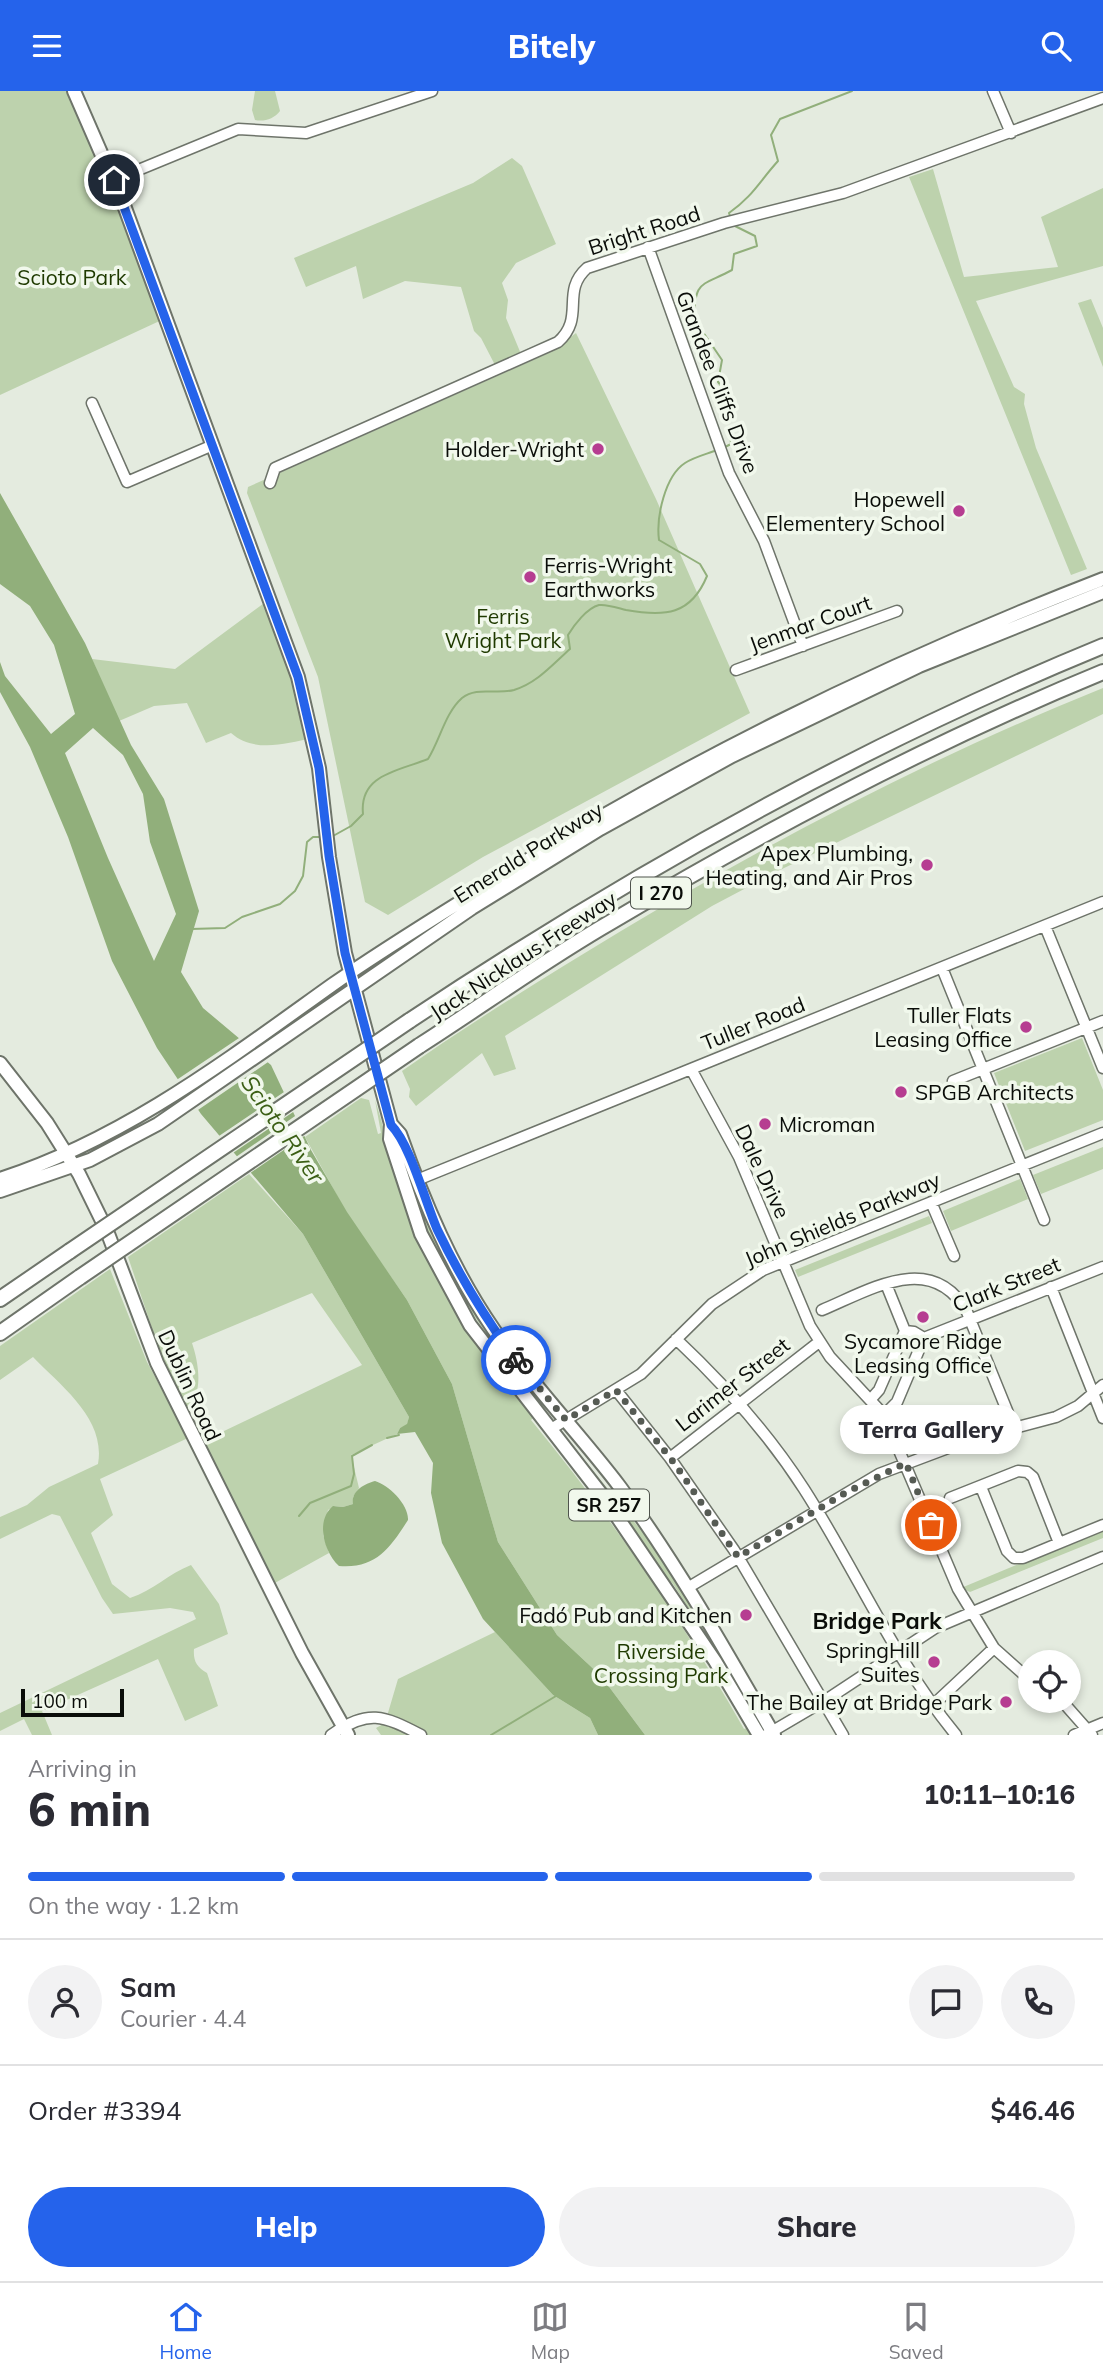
<!DOCTYPE html>
<meta charset="utf-8">
<style>
body{margin:0;font-family:Mulish,sans-serif;background:#f2f2f3;color:#2b2b33;height:100vh;display:flex;flex-direction:column;font-size:26px;white-space:nowrap}
*{box-sizing:border-box;margin:0}
p{font-size:23px;color:#7c7c81}
.icon{flex:none;width:38px;height:38px;fill:none;stroke:currentColor;stroke-width:2;stroke-linecap:round;stroke-linejoin:round}
.map{position:relative;height:1644px;overflow:hidden}
.sheet{display:flex;flex-direction:column;background:#fff;flex:1}
.sheet>*{flex:none}
.buttons{position:absolute;left:1018px;top:1559px;display:grid;gap:14px}
.buttons a{display:grid;place-items:center;width:63px;height:63px;border-radius:50%;background:#fff;box-shadow:0 4px 10px #0003;font-size:35px}
.scale{position:absolute;left:21px;bottom:18px;width:103px;box-sizing:border-box;padding-left:7px;border:4px solid #0a0d09;border-top:0;font-size:19px;line-height:24px;white-space:nowrap;color:#0a0d09;-webkit-text-stroke:5px #f1f8ec;paint-order:stroke}
.pin{position:absolute;display:grid;place-items:center;width:60px;height:60px;color:#fff;margin:-30px;border:4px solid #fff;border-radius:50%;box-shadow:0 2px 7px #0007}
.courier{position:absolute;display:grid;place-items:center;width:70px;height:70px;margin:-35px;border:5px solid #2563eb;border-radius:50%;background:#fff;color:#222;box-shadow:0 2px 9px #0007}
.bubble{position:absolute;height:49px;border-radius:24px;background:#fff;box-shadow:0 4px 10px #0003;font-size:23px;font-weight:800;line-height:49px;text-align:center}
.head em{font-style:normal;font-weight:800}
.head div{display:flex;flex-direction:column-reverse}
.head{display:flex;align-items:center;justify-content:space-between;height:119px;padding:0 28px}
h1{font-size:46px;font-weight:800;line-height:52px}
.bar{display:grid;grid-template-columns:repeat(4,1fr);gap:10px 7px;align-content:center;height:84px;padding:0 28px}
.bar i{height:9px;border-radius:5px;background:#e1e1e2}
.bar .on{background:#2563eb}
.bar p{grid-column:span 4}
.line{display:flex;align-items:center;gap:18px;padding:0 28px;border-top:2px solid #e1e1e2}
.line div{flex:1}
.round{display:grid;place-items:center;flex:none;width:74px;height:74px;border-radius:37px;background:#f2f2f3}
.action{display:flex;gap:14px;margin-top:auto;padding:14px 28px}
.action a{flex:1;height:80px;border-radius:42px;background:#2563eb;color:#fff;font-size:28px;font-weight:800;line-height:80px;text-align:center}
.action a+a{background:#f2f2f3;color:#2b2b33}
header{display:flex;justify-content:space-between;align-items:center;height:91px;padding:0 28px;background:#2563eb;color:#fff;font-size:32px;font-weight:800}
.tabs{display:flex;justify-content:space-around;align-items:center;height:98px;border-top:2px solid #e1e1e2;background:#fff;font-size:19px;color:#7c7c81}
.tabs a{display:grid;justify-items:center;gap:4px}
.tabs .on{color:#2563eb}
.map>svg:first-child{display:block}
.green{fill:#bdd2ad}
.water{fill:#91af7b;fill-rule:evenodd}
.pier{fill:#e4ebdf}
.lines{fill:none;stroke-linecap:round;stroke-linejoin:round}
.stream{stroke:#91af7b;stroke-width:2}
.minor-casing{stroke:#6e746a;stroke-width:13}
.major-casing{stroke:#6e746a;stroke-width:16}
.highway-casing{stroke:#6e746a;stroke-width:18}
.minor{stroke:#fff;stroke-width:10}
.major{stroke:#fff;stroke-width:12}
.highway{stroke:#fff;stroke-width:14}
.highway-bridge-casing{stroke:#6e746a;stroke-width:18;stroke-linecap:butt}
.highway-bridge{stroke:#fff;stroke-width:14}
.done{stroke:#565b54;stroke-width:7;stroke-dasharray:0 12.6}
.route{stroke:#2563eb;stroke-width:9}
.poi-dot{fill:#b63d91;stroke:#f1f8ec;stroke-width:2.5}
.labels{text-anchor:middle;dominant-baseline:central;stroke-width:7;stroke-linejoin:round;paint-order:stroke}
.shield{fill:#f1f8ec;stroke:#4f544d;stroke-width:2}
.shield-label{font-size:19px;font-weight:bold;fill:#0a0d09}
.street-label{font-size:21px;fill:#0a0d09;stroke:#f1f8ec}
.park-label{font-size:21px;fill:#1f3a00;stroke:#f1f8ec}
.poi-label{font-size:21px;fill:#0a0d09;stroke:#f1f8ec;text-anchor:end}
.water-label{font-size:23px;font-style:italic;fill:#3b5f15;stroke:#f1f8ec}
.neighbourhood-label{font-size:23px;font-weight:bold;fill:#0a0d09;stroke:#f1f8ec}
</style>
<header><svg class="icon" aria-label="menu" viewBox="0 0 24 24"><path d="M4 6h16M4 12h16M4 18h16"/></svg>Bitely<svg class="icon" aria-label="search" viewBox="0 0 24 24"><circle cx="10" cy="10" r="6"/><path d="M15 15l6 6"/></svg></header>
<div class="map">
<svg width="1103" height="1644" viewBox="0 0 1103 1644">
<rect width="100%" height="100%" fill="#e4ebdf"/>
<path class="green" d="M0,0H74L166,227L0,304Z
M255,0H275L280,20C274,28 264,31 255,29L252,19Z
M512,67L522,75L556,153L516,172L502,192L508,209L506,227L521,263L495,274L481,247L474,240L461,196L405,190L363,208L356,175L306,196L294,167L473,92Z
M933,78L964,186L1058,176L1041,126L1103,97V175L976,210L1014,296L1025,303L1024,313L1036,357L1087,478L1071,484L909,86Z
M1091,208L1103,237V276L1078,212Z
M576,242L656,408L750,622L483,766L388,824L365,811L318,586L247,402L248,396L551,261Z
M271,507L312,647C285,653 254,662 231,642L206,652L187,612L154,615L119,630L92,568L175,578Z
M1103,597V623L780,779L712,815L505,945L516,978L494,985L482,962L416,1015L409,1006L410,998L402,980C473,930 547,885 621,840C775,748 936,664 1103,597Z
M1082,947L1103,999V1029L1025,1060L994,982Z
M361,1007L369,1009L378,1043L381,1042L375,1009C388,1047 394,1089 409,1127C439,1201 484,1264 535,1325L531,1329C610,1425 683,1530 744,1638L749,1636L754,1644H645L601,1585L557,1544L498,1451L452,1293L407,1209L346,1121L305,1046Z
M1103,1056V1078L1041,1103L1033,1084Z
M249,1083L303,1143L409,1326L407,1334L400,1337L397,1343L351,1364L359,1397L353,1406V1413L343,1416L335,1415L328,1419L323,1444L329,1462L273,1493L201,1351L362,1274L312,1202L192,1252C199,1273 204,1303 186,1320L158,1255L128,1166Z
M1020,1088L1028,1108L951,1140L943,1120Z
M411,1092L541,1305L539,1307L510,1278L458,1201L427,1146Z
M929,1125L932,1132L798,1186L795,1179Z
M110,1178L147,1271L188,1347L100,1388L113,1424L91,1442L112,1493L130,1507C154,1499 168,1483 191,1474L219,1513L228,1543L194,1558C193,1570 197,1576 207,1582L218,1615L185,1630L158,1568L42,1620L52,1644H32L24,1628L0,1640V1622L196,1528L193,1521L170,1517L113,1523L102,1507L60,1425L52,1423L0,1448V1426L27,1414L49,1396L98,1373C106,1328 62,1296 33,1266L0,1289V1255Z
M575,1357L680,1488L745,1605L673,1493L659,1479L573,1359Z
M1103,1438V1447L970,1501L961,1497Z
M495,1541L553,1604L590,1627L598,1644H381L376,1637L385,1632L398,1588Z"/>
<path class="water" d="M0,402L85,552L131,654L164,708L199,820L181,881L203,917L271,974L311,1059L347,1121L407,1209L452,1293L498,1451L557,1544L601,1585L645,1644H598L590,1627L553,1604L483,1528L442,1452L431,1402L433,1372L415,1341L397,1343L400,1337L407,1333L409,1326L303,1143L201,1023L157,957L112,870L68,746L30,656L0,601V571L5,585L51,643L75,623L54,554L30,515L0,493ZM93,637L123,664L143,703L150,751L176,823L154,870L108,767L65,662Z
M375,1390C389,1394 409,1414 408,1429C390,1457 376,1478 339,1475C324,1461 315,1430 333,1415L343,1416L353,1413C351,1400 364,1393 375,1390Z"/>
<path class="pier" d="M242,945L271,969L195,1021L175,990Z
M287,999L296,1019L230,1064L216,1047Z
M298,1023L307,1043L246,1085L233,1068Z"/>
<g class="lines">
<path class="stream" d="M730,125L729,122C753,105 759,91 778,70L771,44L780,28L852,0
M728,331L727,302L718,291L722,269L705,244L693,232C696,188 698,197 732,179L734,163L757,155L755,145L733,134
M725,356L731,353L730,340
M333,745L351,735L363,723C359,683 399,680 428,668C440,649 445,622 462,607C477,595 496,604 514,599C537,592 552,574 570,558L568,544C574,534 587,517 599,514C607,513 618,517 626,519C665,526 691,524 707,485L700,473L659,449C656,426 665,385 685,372C694,366 707,363 717,359
M191,838L225,837L242,826L280,813L295,800L303,785L307,751L313,746H321
M387,1347L399,1344
M299,1425L310,1412L351,1395L354,1383L352,1365L372,1354
M491,1644L556,1605"/>
<defs>
<path id="minor" d="M993,0L1011,42
M114,89L238,38L306,42L432,0
M648,156L729,382L764,450L803,555
M92,312L127,391L213,354
M270,392L275,377L558,251C586,226 560,201 587,177L724,132L843,102L1103,7
M736,579L897,520
M1045,835L1103,977
M942,877L1044,1129
M691,978L739,1066L810,1235L830,1266L884,1324L958,1498L994,1557L1031,1590
M953,990L1103,930
M417,1089L1103,811
M931,1111L954,1165
M886,1193L905,1240
M1051,1196L1103,1327
M822,1219C870,1199 932,1159 967,1221L1008,1322
M905,1240L914,1241L924,1247
M924,1247L1103,1176
M676,1248C725,1294 768,1342 804,1398C856,1479 894,1569 956,1644
M616,1299L670,1367L734,1459L843,1644
M871,1308L879,1299L905,1240
M884,1324L897,1311L924,1247
M551,1338L641,1283L712,1213L763,1179L1103,1042
M670,1367L819,1251
M981,1396L1007,1460L1014,1467H1023L1103,1434
M950,1407L1018,1380L1027,1381L1033,1386L1059,1452
M689,1496L879,1383L972,1348L1056,1326L1078,1315L1103,1294
M1062,1610L1092,1644
M932,1615L994,1557
M331,1644C368,1618 383,1624 421,1644
M766,1644L829,1607L935,1537L1103,1466
M1074,1644L1103,1632"/>
<path id="major" d="M74,0L125,117L298,586L319,677L329,766L345,862L391,1033L390,1048L421,1143L470,1234L605,1408L715,1570L759,1644
M0,972L47,1032L79,1083L107,1140L157,1272L302,1562L348,1644
M391,1033L400,1043C424,1111 452,1178 494,1239C532,1294 579,1342 620,1396C678,1475 725,1559 774,1644
M0,1088C124,1048 227,969 332,894C375,864 420,836 465,808C670,678 876,576 1103,488
M0,1100L90,1069L158,1033L472,817L600,738L732,665L919,575L1103,501"/>
<path id="highway" d="M409,930C629,784 859,655 1103,555
M419,955C483,914 545,869 611,831C769,737 932,651 1103,581
M0,1208L70,1160
M0,1242L80,1186"/>
</defs>
<use href="#minor" class="minor-casing"/>
<use href="#major" class="major-casing"/>
<use href="#highway" class="highway-casing"/>
<use href="#minor" class="minor"/>
<use href="#major" class="major"/>
<use href="#highway" class="highway"/>
<defs>
<path id="highway-bridge" d="M70,1160L409,930
M80,1186L419,955"/>
</defs>
<use href="#highway-bridge" class="highway-bridge-casing"/>
<use href="#highway-bridge" class="highway-bridge"/>
</g>
<g class="lines">
<path class="done" d="M516,1269L566,1329L616,1299L675,1373L738,1466L845,1402L906,1372L931,1434"/>
<path class="route" d="M114,89L298,586L319,677L329,765L345,862L391,1034C410,1053 425,1110 437,1138C459,1184 485,1227 516,1269"/>
</g>
<g class="poi-dot">
<circle cx="598" cy="358" r="7"/>
<circle cx="959" cy="420" r="7"/>
<circle cx="530" cy="486" r="7"/>
<circle cx="927" cy="774" r="7"/>
<circle cx="1026" cy="936" r="7"/>
<circle cx="901" cy="1001" r="7"/>
<circle cx="765" cy="1033" r="7"/>
<circle cx="923" cy="1226" r="7"/>
<circle cx="746" cy="1524" r="7"/>
<circle cx="934" cy="1571" r="7"/>
<circle cx="1006" cy="1611" r="7"/>
</g>
<g class="labels">
<g class="shield">
<rect x="631" y="786.5" width="60" height="31" rx="5"/>
<rect x="569" y="1398.5" width="80" height="31" rx="5"/>
</g>
<g class="shield-label">
<text x="661" y="802">I 270</text>
<text x="609" y="1414">SR 257</text>
</g>
<g class="street-label">
<text transform="translate(644 139) rotate(-18)">Bright Road</text>
<text transform="translate(718 291) rotate(69)">Grandee Cliffs Drive</text>
<text transform="translate(810 532) rotate(-20)">Jenmar Court</text>
<text transform="translate(528 761) rotate(-32)">Emerald Parkway</text>
<text transform="translate(523 864) rotate(-33)">Jack Nicklaus Freeway</text>
<text transform="translate(753 932) rotate(-22)">Tuller Road</text>
<text transform="translate(763 1080) rotate(65)">Dale Drive</text>
<text transform="translate(842 1128) rotate(-23)">John Shields Parkway</text>
<text transform="translate(1006 1193) rotate(-22)">Clark Street</text>
<text transform="translate(732 1293) rotate(-38)">Larimer Street</text>
<text transform="translate(190 1294) rotate(65)">Dublin Road</text>
</g>
<g class="park-label">
<text x="72" y="186">Scioto Park</text>
<text x="503" y="525">Ferris<tspan x="503" dy="24">Wright Park</tspan></text>
<text x="661" y="1560">Riverside<tspan x="661" dy="24">Crossing Park</tspan></text>
</g>
<g class="poi-label">
<text x="584" y="358">Holder-Wright</text>
<text x="945" y="408">Hopewell<tspan x="945" dy="24">Elementery School</tspan></text>
<text x="544" y="474" text-anchor="start">Ferris-Wright<tspan x="544" dy="24">Earthworks</tspan></text>
<text x="913" y="762">Apex Plumbing,<tspan x="913" dy="24">Heating, and Air Pros</tspan></text>
<text x="1012" y="924">Tuller Flats<tspan x="1012" dy="24">Leasing Office</tspan></text>
<text x="915" y="1001" text-anchor="start">SPGB Architects</text>
<text x="779" y="1033" text-anchor="start">Microman</text>
<text x="923" y="1250" text-anchor="middle">Sycamore Ridge<tspan x="923" dy="24">Leasing Office</tspan></text>
<text x="732" y="1524">Fadó Pub and Kitchen</text>
<text x="920" y="1559">SpringHill<tspan x="920" dy="24">Suites</tspan></text>
<text x="992" y="1611">The Bailey at Bridge Park</text>
</g>
<g class="water-label">
<text transform="translate(283 1038) rotate(55)">Scioto River</text>
</g>
<g class="neighbourhood-label">
<text x="877" y="1529">Bridge Park</text>
</g>
</g>
</svg>
<div class="buttons">
<a><svg class="icon" aria-label="locate" viewBox="0 0 24 24"><circle cx="12" cy="12" r="6"/><path d="M12 2v4M12 18v4M2 12h4M18 12h4"/></svg></a>
</div>
<div class="scale">100 m</div>
<div class="pin" style="left:931px;top:1434px;background:#ea580c"><svg class="icon" aria-label="bag" viewBox="0 0 24 24"><path d="M5 8h14l-1 12H6zM9 8a3 3 0 0 1 6 0"/></svg></div>
<div class="pin" style="left:114px;top:89px;background:#1f2937"><svg class="icon" aria-label="home" viewBox="0 0 24 24"><path d="M3 11l9-7 9 7M6 9v11h12V9"/></svg></div>
<div class="courier" style="left:516px;top:1269px"><svg class="icon" aria-label="bike" viewBox="0 0 24 24"><circle cx="6" cy="16" r="4"/><circle cx="18" cy="16" r="4"/><path d="M6 16l4-8h5l3 8M10 8l3 8H6M13 5h3"/></svg></div>
<div class="bubble" style="left:840px;top:1314px;width:182px">Terra Gallery</div>
</div>
<section class="sheet">
<div class="head"><div><h1>6 min</h1><p>Arriving in</p></div><em>10:11–10:16</em></div>
<div class="bar"><i class="on"></i><i class="on"></i><i class="on"></i><i></i><p>On the way · 1.2 km</p></div>
<div class="line" style="height:126px"><a class="round"><svg class="icon" aria-label="person" viewBox="0 0 24 24"><circle cx="12" cy="8" r="4"/><path d="M4 21q1-7 8-7t8 7"/></svg></a><div><b>Sam</b><p>Courier · 4.4</p></div><a class="round"><svg class="icon" aria-label="chat" viewBox="0 0 24 24"><path d="M4 5h16v11H9l-5 4z"/></svg></a><a class="round"><svg class="icon" aria-label="phone" viewBox="0 0 24 24"><path d="M5 4h4l2 5-3 2q2 4 5 5l2-3 5 2v4C11 20 4 13 5 4z"/></svg></a></div>
<div class="line" style="height:91px"><div>Order #3394</div><b>$46.46</b></div>
<div class="action"><a>Help</a><a>Share</a></div>
</section>
<nav class="tabs">
<a class="on"><svg class="icon" aria-label="home" viewBox="0 0 24 24"><path d="M3 11l9-7 9 7M6 9v11h12V9"/></svg>Home</a>
<a><svg class="icon" aria-label="map" viewBox="0 0 24 24"><path d="M3 6l6-2 6 2 6-2v14l-6 2-6-2-6 2zM9 4v14M15 6v14"/></svg>Map</a>
<a><svg class="icon" aria-label="saved" viewBox="0 0 24 24"><path d="M7 4h10v16l-5-4-5 4z"/></svg>Saved</a>
</nav>
